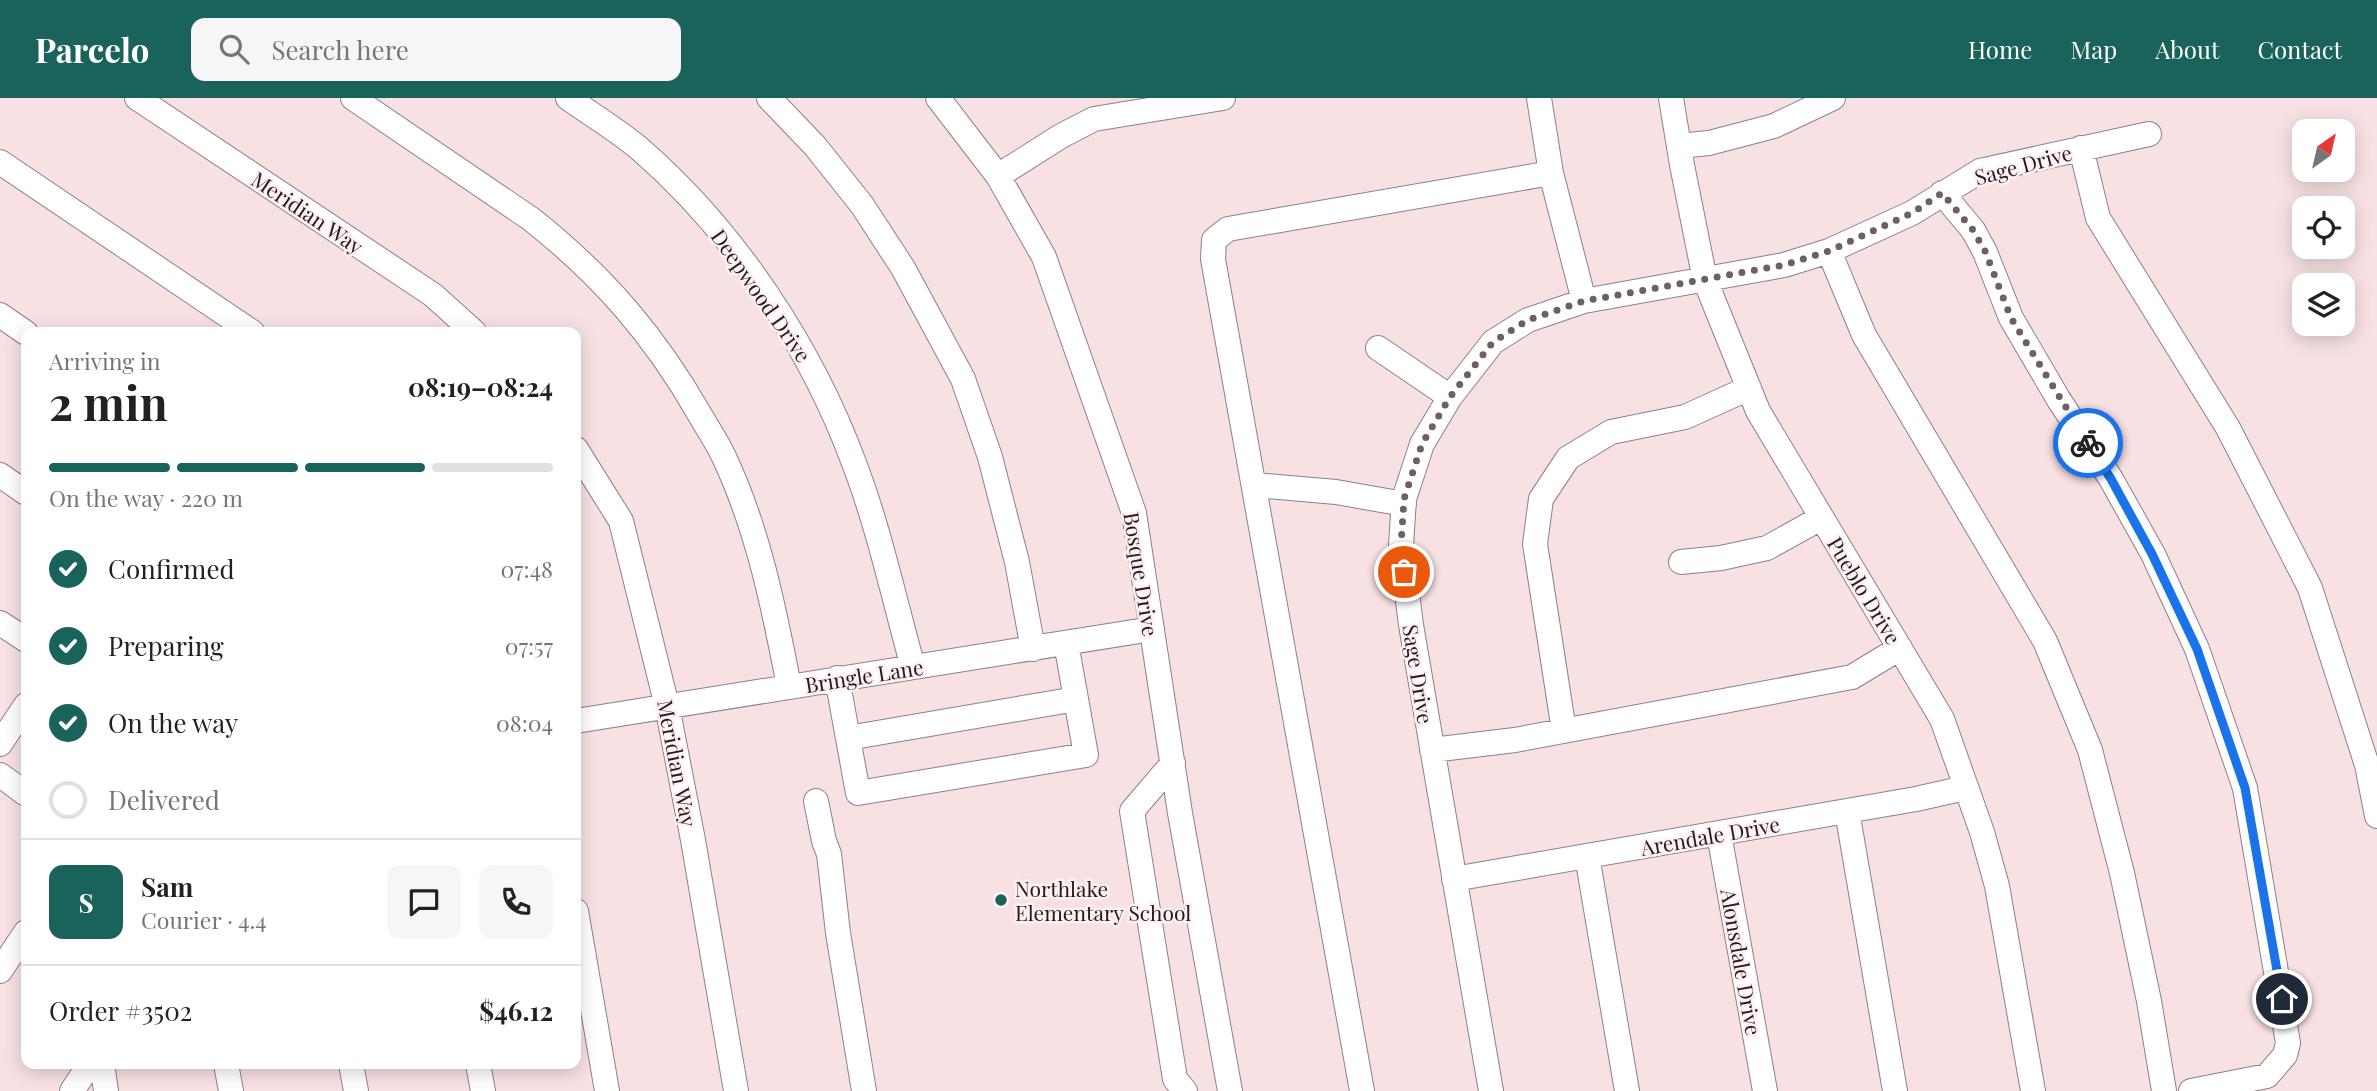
<!DOCTYPE html>
<meta charset="utf-8">
<style>
body{margin:0;font-family:"Playfair Display",serif;background:#f6f6f6;color:#222;height:100vh;display:flex;flex-direction:column;font-size:26px;white-space:nowrap}
*{box-sizing:border-box;margin:0}
p{font-size:23px;color:#767676}
.icon{flex:none;width:38px;height:38px;fill:none;stroke:currentColor;stroke-width:2;stroke-linecap:round;stroke-linejoin:round}
.map{position:relative;flex:1;overflow:hidden}
.sheet{position:absolute;left:21px;top:229px;width:560px;height:742px;display:flex;flex-direction:column;background:#fff;border-radius:14px;box-shadow:0 4px 18px #0003}
.sheet>*{flex:none}
.needle{width:46px;rotate:34deg}
.buttons{position:absolute;left:2292px;top:21px;display:grid;gap:14px}
.buttons a{display:grid;place-items:center;width:63px;height:63px;border-radius:14px;background:#fff;box-shadow:0 4px 18px #0003;font-size:35px}
.pin{position:absolute;display:grid;place-items:center;width:60px;height:60px;color:#fff;margin:-30px;border:4px solid #fff;border-radius:50%;box-shadow:0 2px 7px #0007}
.courier{position:absolute;display:grid;place-items:center;width:70px;height:70px;margin:-35px;border:5px solid #1a73e8;border-radius:50%;background:#fff;color:#222;box-shadow:0 2px 9px #0007}
.head em{font-style:normal;font-weight:700}
.head div{display:flex;flex-direction:column-reverse}
.head{display:flex;align-items:center;justify-content:space-between;height:119px;padding:0 28px}
h1{font-size:46px;font-weight:700;line-height:52px}
.bar{display:grid;grid-template-columns:repeat(4,1fr);gap:10px 7px;align-content:center;height:84px;padding:0 28px}
.bar i{height:9px;border-radius:5px;background:#e0e0e0}
.bar .current{background:#19635a}
.bar p{grid-column:span 4}
.line{display:flex;align-items:center;gap:18px;padding:0 28px;border-top:2px solid #e0e0e0}
.line div{flex:1}
.round{display:grid;place-items:center;flex:none;width:74px;height:74px;border-radius:14px;background:#f6f6f6}
ol{padding:0 28px;list-style:none}
li{display:flex;align-items:center;gap:21px;height:77px}
li p{margin-inline-start:auto}
li .icon{padding:7px;border-radius:50%;background:#19635a;color:#fff;stroke-width:4}
li:last-child{color:#767676}
li i{width:38px;height:38px;border:4px solid #e0e0e0;border-radius:50%}
header{display:flex;align-items:center;gap:42px;box-sizing:border-box;height:98px;padding:0 35px;background:#19635a;color:#fff}
header strong{font-size:33px}
nav{display:flex;gap:38px;margin-inline-start:auto;font-size:24px}
.search{width:490px;height:63px;background:#f6f6f6;display:flex;align-items:center;gap:18px;box-sizing:border-box;padding:0 24px;border-radius:14px;color:#767676;font-size:26px}
.map>svg:first-child{display:block}
.lines{fill:none;stroke-linecap:round;stroke-linejoin:round}
.minor-casing{stroke:#937e80;stroke-width:26}
.minor{stroke:#fff;stroke-width:24}
.done{stroke:#6e6062;stroke-width:7;stroke-dasharray:0 12.6}
.route{stroke:#1a73e8;stroke-width:9}
.poi-dot{fill:#19635a;stroke:#fff0f2;stroke-width:2.5}
.labels{text-anchor:middle;dominant-baseline:central;stroke-width:5;stroke-linejoin:round;paint-order:stroke}
.street-label{font-size:21px;fill:#231b1c;stroke:#fff0f2}
.poi-label{font-size:21px;fill:#231b1c;stroke:#fff0f2;text-anchor:start}
</style>
<header>
<strong>Parcelo</strong>
<div class="search"><svg class="icon" aria-label="search" viewBox="0 0 24 24"><circle cx="10" cy="10" r="6"/><path d="M15 15l6 6"/></svg>Search here</div>
<nav><a>Home</a><a>Map</a><a>About</a><a>Contact</a></nav>
</header>
<div class="map">
<svg width="2377" height="993" viewBox="0 0 2377 993">
<rect width="100%" height="100%" fill="#f8e1e3"/>
<g class="lines">
<defs>
<path id="minor" d="M137,0L433,197L474,234
M353,0L531,121C603,178 655,238 700,317C708,331 717,344 724,359C758,431 774,510 789,588
M568,0C592,17 619,33 641,52C735,134 811,249 854,365C879,430 894,501 913,569
M769,0L815,48L862,107L903,170L963,281L990,359L1017,464L1033,551
M938,0L998,78L1044,159L1134,415L1180,715L1230,993
M1539,0L1551,75L1584,203
M1671,0L1682,67L1705,182L1758,313L1942,621L1982,734L1997,788L2033,993
M1679,48L1709,45L1774,28L1833,0
M2081,50L2098,120L2228,330L2310,490L2367,667L2377,718
M0,64L252,234
M998,78L1061,38L1094,21L1223,0
M1942,95L1973,132L1985,154L2011,220L2059,302L2111,381L2153,456L2197,551L2245,690L2288,945L2285,957L2267,978L2191,993
M1829,153L1864,237L2045,543L2090,652L2122,775L2149,903L2164,993
M0,217L26,235
M1378,250L1450,299
M576,351L621,423L667,608L693,742L736,993
M0,377L26,395
M1255,387L1336,394L1404,406
M1681,464L1721,460L1767,450L1821,420
M0,525L26,542
M837,580L858,695L1086,657L1066,545
M576,623L1152,531
M1564,633L1535,446L1541,401L1568,360L1611,334L1685,319L1749,290
M848,640L1076,601
M0,646L26,607
M1432,652L1515,642L1852,579L1900,550
M1173,665L1132,713L1175,981L1185,993
M0,677L26,696
M816,703L824,743L829,756L838,835L864,993
M1847,713L1895,993
M1719,736L1765,993
M1587,758L1627,993
M1454,781L1916,701L1965,690
M576,813L607,993
M0,873L26,834
M102,966L106,993
M226,966L231,993
M351,966L356,993
M478,966L483,993
M72,993L90,966
M1362,993L1213,161L1214,142L1228,131L1551,75
M1491,993L1411,527L1401,447L1404,401L1422,346L1450,299L1493,244L1528,222L1584,203L1784,167L1829,153L1912,115L1980,73L2149,36"/>
</defs>
<use href="#minor" class="minor-casing"/>
<use href="#minor" class="minor"/>
</g>
<g class="lines">
<path class="done" d="M1404,474L1401,447L1404,401L1422,346L1450,299L1493,244L1528,222L1584,203L1784,167L1829,153L1912,115L1942,95L1973,132L1985,153L2011,220L2088,345"/>
<path class="route" d="M2088,345L2111,381L2152,456L2197,551L2245,690L2282,901"/>
</g>
<circle class="poi-dot" cx="1001" cy="802" r="7"/>
<g class="labels">
<g class="street-label">
<text transform="translate(2023 66) rotate(-15)">Sage Drive</text>
<text transform="translate(308 114) rotate(34)">Meridian Way</text>
<text transform="translate(762 197) rotate(55)">Deepwood Drive</text>
<text transform="translate(1142 476) rotate(81)">Bosque Drive</text>
<text transform="translate(1865 492) rotate(59)">Pueblo Drive</text>
<text transform="translate(1419 576) rotate(81)">Sage Drive</text>
<text transform="translate(864 577) rotate(-9)">Bringle Lane</text>
<text transform="translate(678 665) rotate(79)">Meridian Way</text>
<text transform="translate(1710 737) rotate(-10)">Arendale Drive</text>
<text transform="translate(1742 864) rotate(80)">Alonsdale Drive</text>
</g>
<g class="poi-label">
<text x="1015" y="790">Northlake<tspan x="1015" dy="24">Elementary School</tspan></text>
</g>
</g>
</svg>
<div class="buttons">
<a><svg class="needle" viewBox="-14 -14 28 28"><path d="M0-13l5 13h-10z" fill="#e53935"/><path d="M0 13l5-13h-10z" fill="#767676"/></svg></a>
<a><svg class="icon" aria-label="locate" viewBox="0 0 24 24"><circle cx="12" cy="12" r="6"/><path d="M12 2v4M12 18v4M2 12h4M18 12h4"/></svg></a>
<a><svg class="icon" aria-label="layers" viewBox="0 0 24 24"><path d="M12 4l9 5-9 5-9-5zM3 14l9 5 9-5"/></svg></a>
</div>
<div class="pin" style="left:1404px;top:474px;background:#ea580c"><svg class="icon" aria-label="bag" viewBox="0 0 24 24"><path d="M5 8h14l-1 12H6zM9 8a3 3 0 0 1 6 0"/></svg></div>
<div class="pin" style="left:2282px;top:901px;background:#1f2937"><svg class="icon" aria-label="home" viewBox="0 0 24 24"><path d="M3 11l9-7 9 7M6 9v11h12V9"/></svg></div>
<div class="courier" style="left:2088px;top:345px"><svg class="icon" aria-label="bike" viewBox="0 0 24 24"><circle cx="6" cy="16" r="4"/><circle cx="18" cy="16" r="4"/><path d="M6 16l4-8h5l3 8M10 8l3 8H6M13 5h3"/></svg></div>
<section class="sheet">
<div class="head"><div><h1>2 min</h1><p>Arriving in</p></div><em>08:19–08:24</em></div>
<div class="bar"><i class="current"></i><i class="current"></i><i class="current"></i><i></i><p>On the way · 220 m</p></div>
<ol>
<li><svg class="icon" aria-label="check" viewBox="0 0 24 24"><path d="M5 12l5 5 9-10"/></svg>Confirmed<p>07:48</p></li>
<li><svg class="icon" aria-label="check" viewBox="0 0 24 24"><path d="M5 12l5 5 9-10"/></svg>Preparing<p>07:57</p></li>
<li><svg class="icon" aria-label="check" viewBox="0 0 24 24"><path d="M5 12l5 5 9-10"/></svg>On the way<p>08:04</p></li>
<li><i></i>Delivered</li>
</ol>
<div class="line" style="height:126px"><b class="round" style="background:#19635a;color:#fff">S</b><div><b>Sam</b><p>Courier · 4.4</p></div><a class="round"><svg class="icon" aria-label="chat" viewBox="0 0 24 24"><path d="M4 5h16v11H9l-5 4z"/></svg></a><a class="round"><svg class="icon" aria-label="phone" viewBox="0 0 24 24"><path d="M5 4h4l2 5-3 2q2 4 5 5l2-3 5 2v4C11 20 4 13 5 4z"/></svg></a></div>
<div class="line" style="height:91px"><div>Order #3502</div><b>$46.12</b></div>
</section>
</div>
